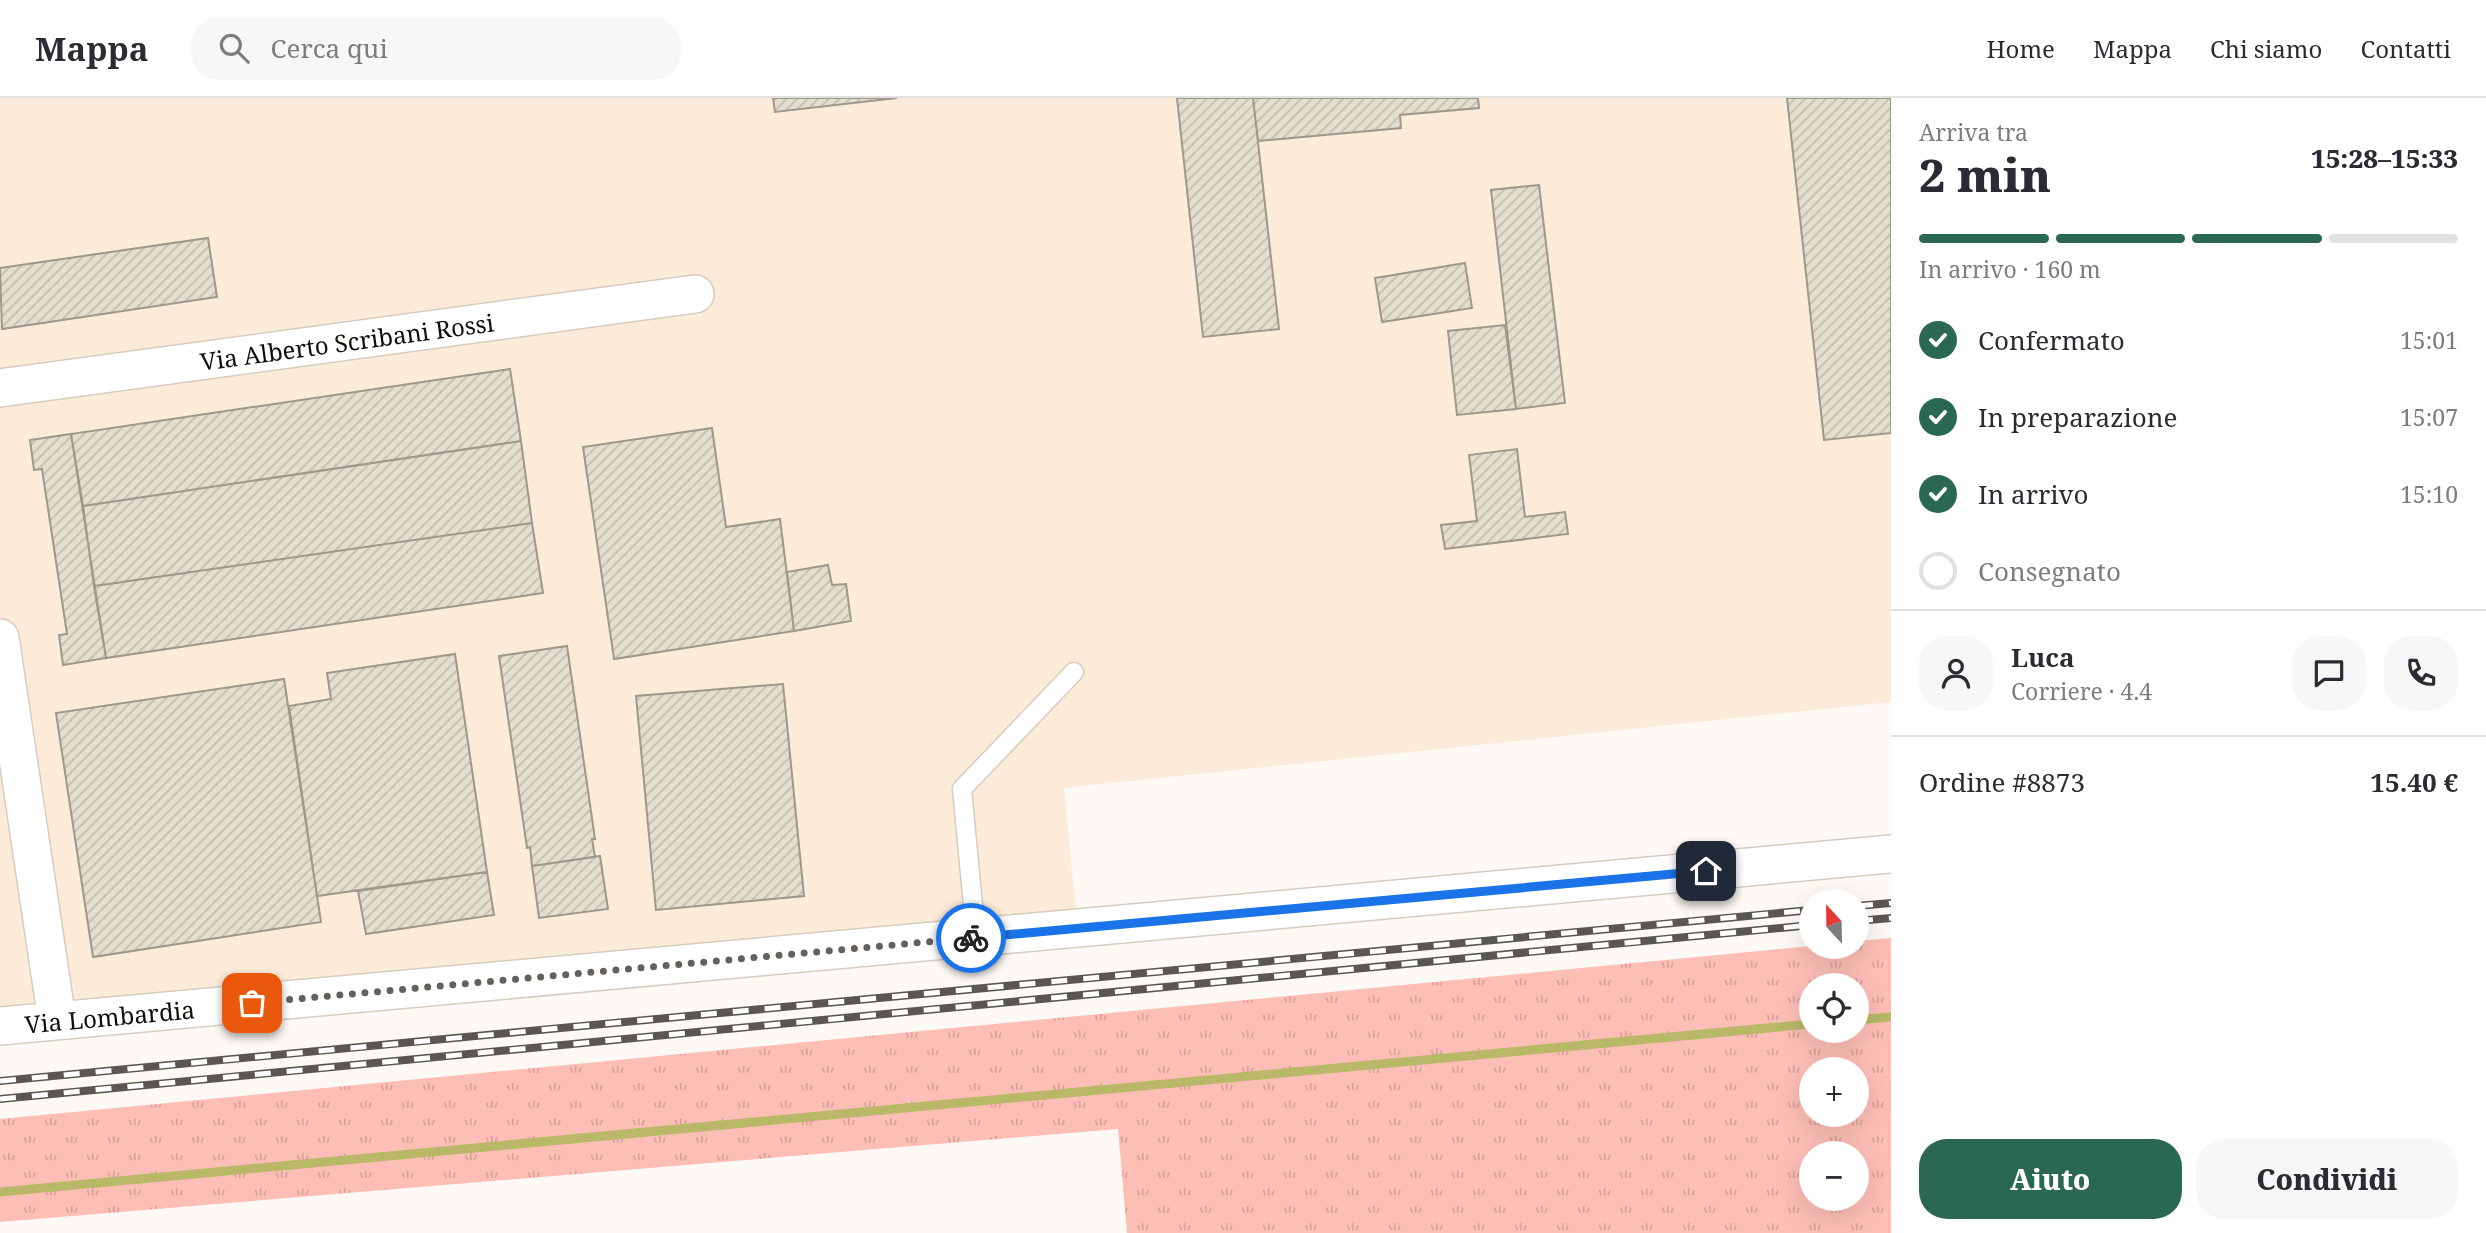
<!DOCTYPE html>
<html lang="it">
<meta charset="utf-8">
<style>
body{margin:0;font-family:"Noto Serif",serif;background:#f7f7f7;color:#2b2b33;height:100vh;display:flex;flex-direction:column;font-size:26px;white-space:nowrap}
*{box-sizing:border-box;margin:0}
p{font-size:23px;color:#7c7c81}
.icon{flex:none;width:38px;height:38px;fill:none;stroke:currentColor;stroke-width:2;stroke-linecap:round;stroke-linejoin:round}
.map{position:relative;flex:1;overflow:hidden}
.drawer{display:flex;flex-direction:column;background:#fff;width:595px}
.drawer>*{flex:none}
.needle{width:46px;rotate:338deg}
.tools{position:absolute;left:1799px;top:791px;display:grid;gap:14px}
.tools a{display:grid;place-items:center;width:70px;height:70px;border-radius:50%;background:#fff;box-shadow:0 7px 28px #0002;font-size:35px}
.pin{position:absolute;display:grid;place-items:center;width:60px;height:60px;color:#fff;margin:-30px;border-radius:14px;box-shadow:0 4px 10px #0006}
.courier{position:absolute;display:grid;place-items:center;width:70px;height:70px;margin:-35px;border:5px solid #1a73e8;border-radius:50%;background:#fff;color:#222;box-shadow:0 2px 9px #0007}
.headline em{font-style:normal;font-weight:800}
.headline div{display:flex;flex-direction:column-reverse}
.headline{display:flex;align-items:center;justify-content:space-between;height:119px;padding:0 28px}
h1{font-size:46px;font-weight:800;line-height:52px}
.bar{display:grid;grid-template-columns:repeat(4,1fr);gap:10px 7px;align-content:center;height:84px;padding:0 28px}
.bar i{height:9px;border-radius:5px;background:#e1e1e2}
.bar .on{background:#2a6754}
.bar p{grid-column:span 4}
.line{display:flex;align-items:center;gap:18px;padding:0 28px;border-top:2px solid #e1e1e2}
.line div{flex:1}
.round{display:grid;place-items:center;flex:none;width:74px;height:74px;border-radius:28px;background:#f7f7f7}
ol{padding:0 28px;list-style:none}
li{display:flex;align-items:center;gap:21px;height:77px}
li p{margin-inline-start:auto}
li .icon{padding:7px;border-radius:50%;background:#2a6754;color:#fff;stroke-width:4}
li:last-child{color:#7c7c81}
li i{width:38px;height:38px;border:4px solid #e1e1e2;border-radius:50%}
.button{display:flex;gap:14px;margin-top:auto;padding:14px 28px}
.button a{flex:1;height:80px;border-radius:28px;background:#2a6754;color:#fff;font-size:28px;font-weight:800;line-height:80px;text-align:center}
.button a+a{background:#f7f7f7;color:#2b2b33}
header{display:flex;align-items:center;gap:42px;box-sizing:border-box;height:98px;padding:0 35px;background:#fff;border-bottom:2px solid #e1e1e2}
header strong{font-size:33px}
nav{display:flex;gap:38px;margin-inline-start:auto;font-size:24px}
.search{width:490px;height:63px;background:#f7f7f7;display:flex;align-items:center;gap:18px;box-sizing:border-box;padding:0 24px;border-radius:28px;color:#7c7c81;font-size:26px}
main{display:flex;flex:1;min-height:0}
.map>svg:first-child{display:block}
.built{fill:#fdebd9}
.grass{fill:url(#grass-tufts);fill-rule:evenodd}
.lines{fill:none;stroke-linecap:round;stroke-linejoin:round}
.stream{stroke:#b8b868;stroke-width:9}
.building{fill:url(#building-hatch);stroke:#9e988a;stroke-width:2}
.lane-casing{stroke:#d7ccc0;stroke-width:21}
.street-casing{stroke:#d7ccc0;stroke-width:40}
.lane{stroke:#fff;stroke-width:18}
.street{stroke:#fff;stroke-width:37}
.rail-casing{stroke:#5a5651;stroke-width:8}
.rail{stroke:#fff;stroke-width:5;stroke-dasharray:16;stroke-linecap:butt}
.done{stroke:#65605c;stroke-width:7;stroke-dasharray:0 12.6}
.route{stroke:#1a73e8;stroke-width:9}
.labels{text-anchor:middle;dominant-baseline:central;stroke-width:6;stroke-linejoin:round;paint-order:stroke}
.street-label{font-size:24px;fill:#120e0a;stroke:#fff}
</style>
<header>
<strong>Mappa</strong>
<div class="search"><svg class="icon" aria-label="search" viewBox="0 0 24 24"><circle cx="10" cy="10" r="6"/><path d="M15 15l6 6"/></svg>Cerca qui</div>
<nav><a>Home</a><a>Mappa</a><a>Chi siamo</a><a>Contatti</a></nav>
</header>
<main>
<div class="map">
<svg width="1891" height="1135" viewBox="0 0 1891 1135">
<defs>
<pattern id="grass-tufts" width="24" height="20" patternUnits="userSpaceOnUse" patternTransform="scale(1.75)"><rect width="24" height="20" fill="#fdbeb6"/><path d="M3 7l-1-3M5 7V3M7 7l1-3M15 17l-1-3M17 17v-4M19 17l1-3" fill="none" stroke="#d8a29b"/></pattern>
<pattern id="building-hatch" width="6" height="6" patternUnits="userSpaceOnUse" patternTransform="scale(1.75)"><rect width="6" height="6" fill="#e4decf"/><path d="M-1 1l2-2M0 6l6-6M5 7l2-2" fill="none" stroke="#c3bdb0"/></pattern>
</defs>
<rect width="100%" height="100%" fill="#fef9f4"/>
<path class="built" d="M0,0H1891V604L1064,690L1078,837L0,935Z"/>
<path class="grass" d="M1891,840V1135H1127L1118,1031L0,1124V1021L1811,848L1857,849V843ZM1811,887H1857V933H1811ZM1811,971H1857V1017H1811ZM1811,1055H1857V1101H1811Z"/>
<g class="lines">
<path class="stream" d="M1857,922L1891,919
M0,1094L1811,926"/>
</g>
<path class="building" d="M773,0H897L775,14Z
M1177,0H1253L1279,231L1203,239Z
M1253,0H1478L1479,10L1400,17L1401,30L1258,43Z
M1787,0H1891V335L1824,342Z
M1539,87L1565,305L1516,311L1491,92Z
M208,140L217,199L2,231L0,170Z
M1465,165L1472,210L1382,224L1375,180Z
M1505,227L1516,311L1457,317L1448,233Z
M510,271L521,343L83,408L71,336Z
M712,330L726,429L780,421L794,533L614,561L583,349Z
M71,336L106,560L63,567L59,537L67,536L42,371L34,372L30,342Z
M521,343L532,425L94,488L83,408Z
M1517,351L1525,419L1565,414L1568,436L1445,451L1441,427L1477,423L1469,357Z
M532,425L543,495L106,560L94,488Z
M828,467L832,487L846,486L851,523L794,533L787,474Z
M567,548L595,741H592L595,759L532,768L530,749L527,750L499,558Z
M455,556L487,774L317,798L289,608L331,601L327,575Z
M284,581L321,824L93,859L56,615Z
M783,586L804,798L656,812L636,598Z
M600,758L608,811L539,820L532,768Z
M487,774L494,817L366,836L358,793Z"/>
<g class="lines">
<defs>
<path id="lane" d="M976,839L962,691L1074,574"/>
<g id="street">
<path id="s1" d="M0,290L695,196"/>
<path d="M0,540L57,922"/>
<path id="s2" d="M0,928L1891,756"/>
</g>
</defs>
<use href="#lane" class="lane-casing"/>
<use href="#street" class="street-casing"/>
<use href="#lane" class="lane"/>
<use href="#street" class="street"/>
<defs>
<path id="rail" d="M1857,808L1891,805
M1857,823L1891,820
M0,983L1811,812
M0,1001L1811,827"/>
</defs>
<use href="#rail" class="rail-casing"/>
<use href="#rail" class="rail"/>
</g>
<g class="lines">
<path class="done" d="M252,905L971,840"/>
<path class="route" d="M971,840L1706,773"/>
</g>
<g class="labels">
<g class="street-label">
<text stroke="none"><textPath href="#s1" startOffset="350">Via Alberto Scribani Rossi</textPath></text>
<text stroke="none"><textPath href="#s2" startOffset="110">Via Lombardia</textPath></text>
</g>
</g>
</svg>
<div class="tools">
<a><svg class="needle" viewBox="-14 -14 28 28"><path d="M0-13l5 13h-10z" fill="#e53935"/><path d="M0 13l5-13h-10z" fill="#7c7c81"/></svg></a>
<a><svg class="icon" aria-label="locate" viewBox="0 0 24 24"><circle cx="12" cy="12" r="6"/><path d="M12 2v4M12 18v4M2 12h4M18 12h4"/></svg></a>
<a>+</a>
<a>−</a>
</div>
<div class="pin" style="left:252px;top:905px;background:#ea580c"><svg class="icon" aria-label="bag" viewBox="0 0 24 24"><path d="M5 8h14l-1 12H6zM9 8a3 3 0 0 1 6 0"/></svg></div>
<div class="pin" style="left:1706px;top:773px;background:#1f2937"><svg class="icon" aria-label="home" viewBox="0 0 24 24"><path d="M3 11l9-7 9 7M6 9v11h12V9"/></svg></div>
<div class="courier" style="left:971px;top:840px"><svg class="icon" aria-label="bike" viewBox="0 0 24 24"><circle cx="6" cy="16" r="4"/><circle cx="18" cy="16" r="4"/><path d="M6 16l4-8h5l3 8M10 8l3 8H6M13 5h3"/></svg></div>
</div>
<section class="drawer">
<div class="headline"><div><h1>2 min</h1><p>Arriva tra</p></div><em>15:28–15:33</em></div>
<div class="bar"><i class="on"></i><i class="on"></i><i class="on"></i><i></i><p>In arrivo · 160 m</p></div>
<ol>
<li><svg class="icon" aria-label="check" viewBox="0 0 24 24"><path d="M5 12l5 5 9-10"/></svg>Confermato<p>15:01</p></li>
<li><svg class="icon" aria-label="check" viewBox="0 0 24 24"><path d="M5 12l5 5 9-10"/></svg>In preparazione<p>15:07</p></li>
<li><svg class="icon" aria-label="check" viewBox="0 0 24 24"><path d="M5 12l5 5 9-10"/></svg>In arrivo<p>15:10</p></li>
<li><i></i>Consegnato</li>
</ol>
<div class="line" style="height:126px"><a class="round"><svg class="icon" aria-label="person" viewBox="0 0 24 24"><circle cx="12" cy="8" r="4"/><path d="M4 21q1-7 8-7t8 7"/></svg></a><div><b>Luca</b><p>Corriere · 4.4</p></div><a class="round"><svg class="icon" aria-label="chat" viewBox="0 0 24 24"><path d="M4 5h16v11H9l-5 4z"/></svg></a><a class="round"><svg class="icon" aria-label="phone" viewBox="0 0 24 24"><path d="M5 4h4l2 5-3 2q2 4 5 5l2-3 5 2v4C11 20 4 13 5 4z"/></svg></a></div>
<div class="line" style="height:91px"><div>Ordine #8873</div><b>15.40 €</b></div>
<div class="button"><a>Aiuto</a><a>Condividi</a></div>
</section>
</main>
